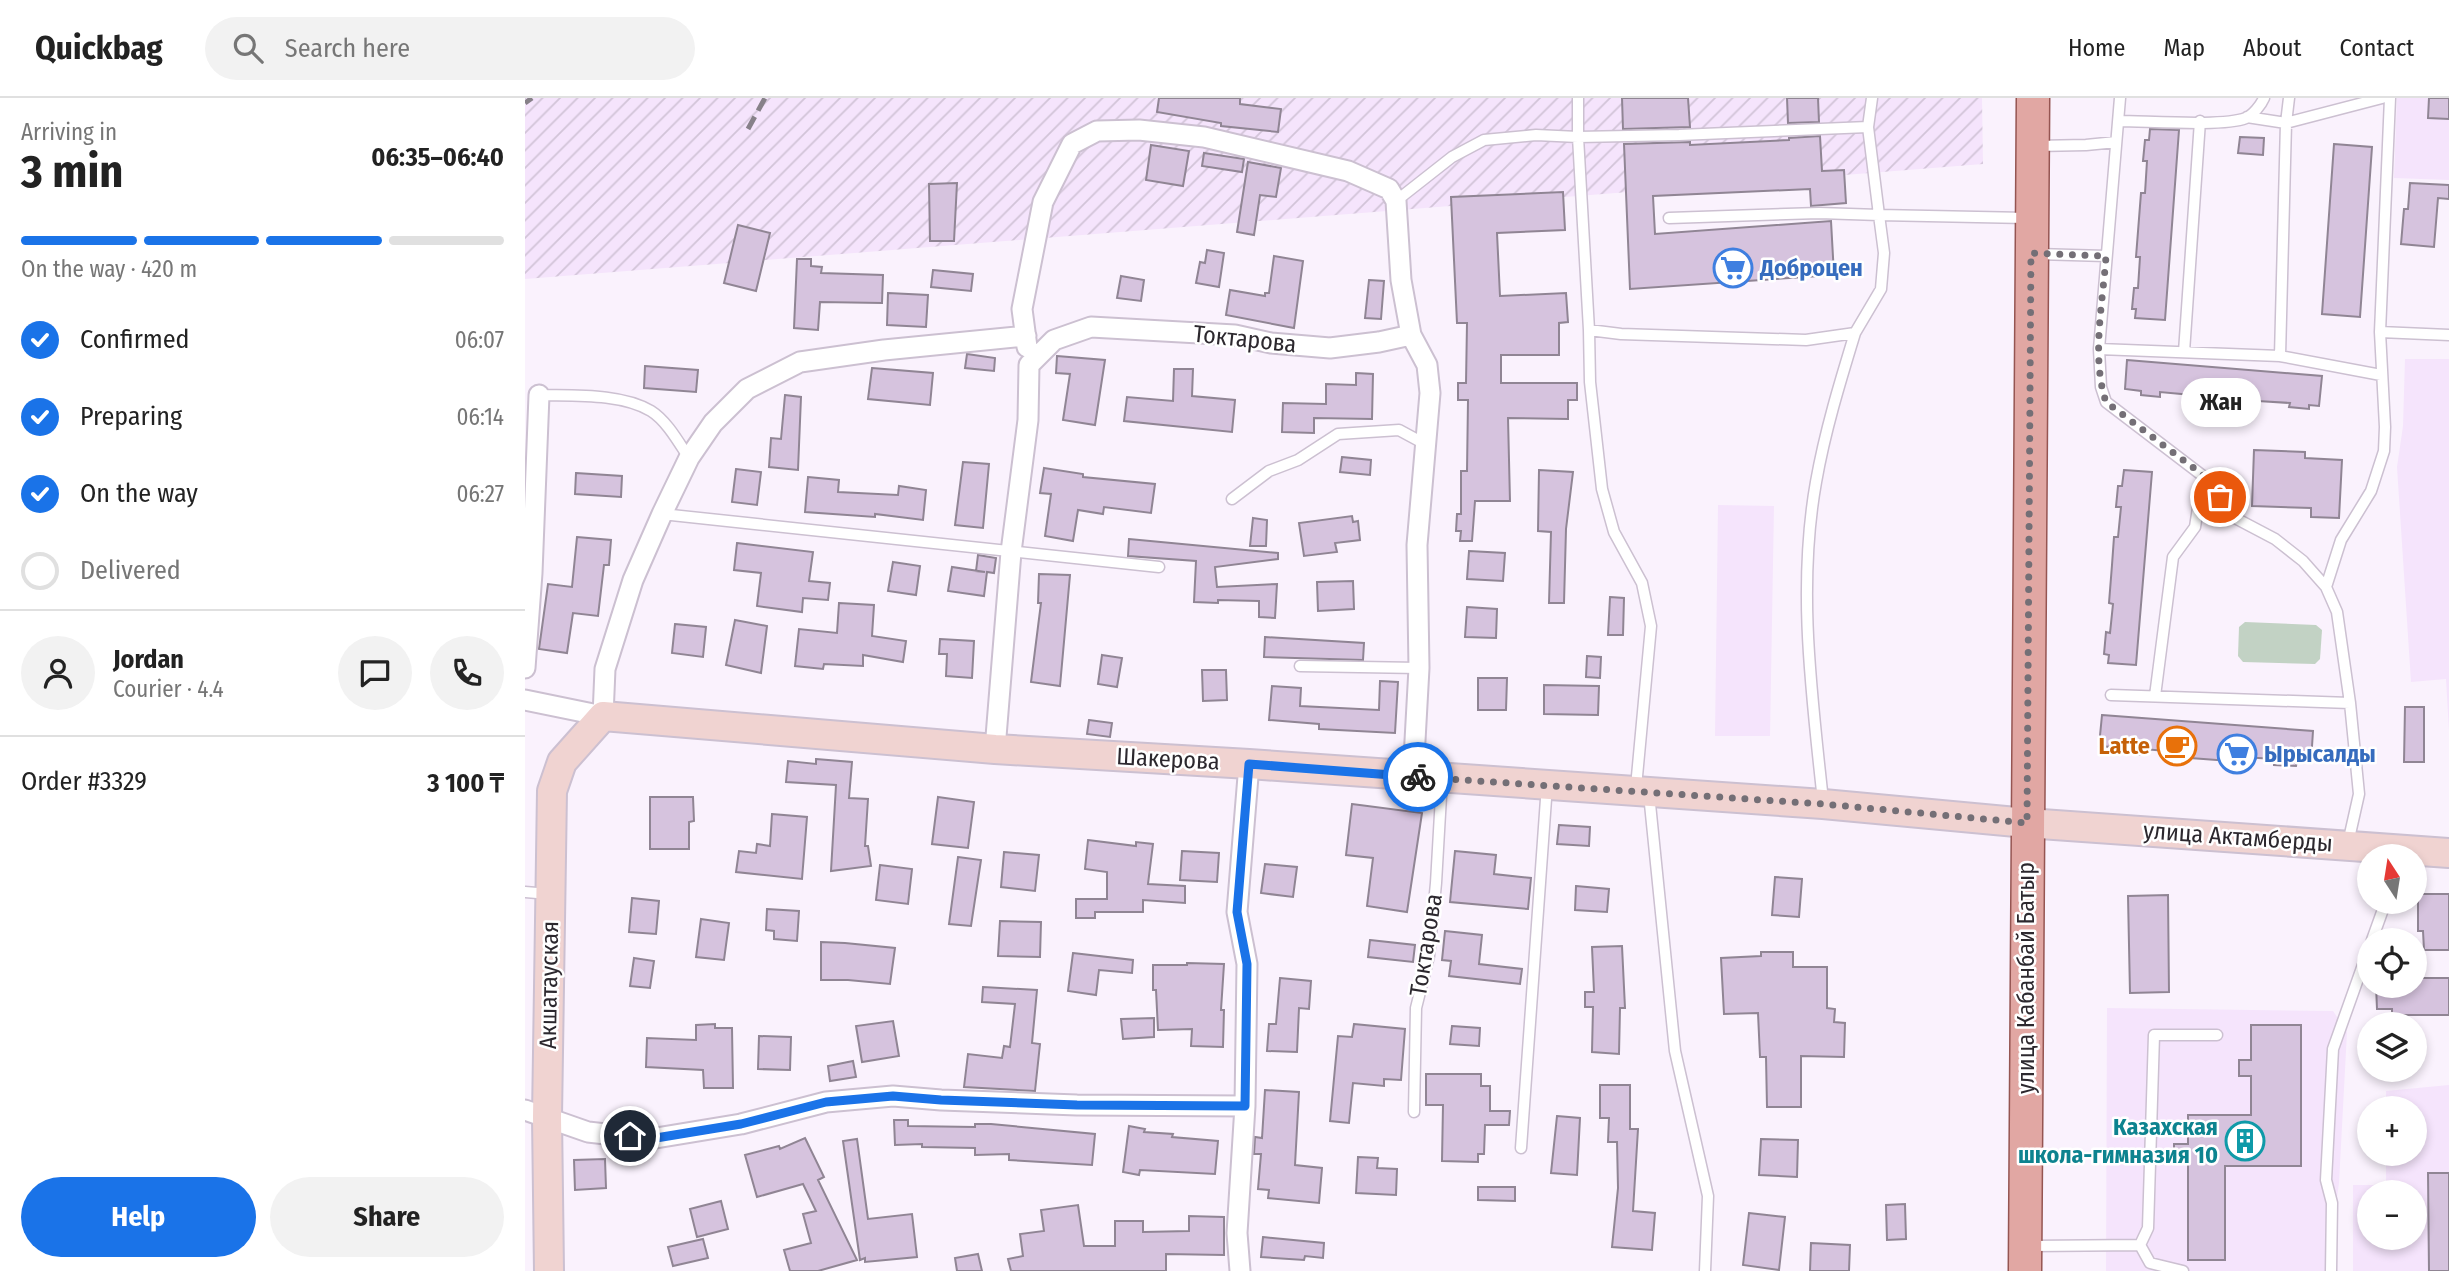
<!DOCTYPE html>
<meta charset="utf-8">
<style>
body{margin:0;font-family:"Fira Sans Condensed",sans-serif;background:#f2f2f2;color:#222;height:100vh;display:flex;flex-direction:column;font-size:26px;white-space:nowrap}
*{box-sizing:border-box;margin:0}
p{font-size:23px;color:#767676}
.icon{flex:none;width:38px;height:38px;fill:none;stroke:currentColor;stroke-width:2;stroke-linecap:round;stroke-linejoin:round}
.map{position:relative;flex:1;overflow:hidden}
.side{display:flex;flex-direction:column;background:#fff;width:525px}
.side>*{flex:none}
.needle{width:46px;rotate:348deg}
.controls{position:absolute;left:1832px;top:746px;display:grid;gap:14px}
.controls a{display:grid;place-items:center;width:70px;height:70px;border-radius:50%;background:#fff;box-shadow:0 4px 10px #0003;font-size:35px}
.pin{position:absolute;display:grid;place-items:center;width:60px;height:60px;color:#fff;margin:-30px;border:4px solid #fff;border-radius:50%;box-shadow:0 2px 7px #0007}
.courier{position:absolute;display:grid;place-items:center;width:70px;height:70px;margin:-35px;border:5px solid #1a73e8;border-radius:50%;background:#fff;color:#222;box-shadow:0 2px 9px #0007}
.bubble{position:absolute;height:49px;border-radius:24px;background:#fff;box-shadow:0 4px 10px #0003;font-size:23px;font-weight:700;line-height:49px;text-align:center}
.overview em{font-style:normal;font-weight:700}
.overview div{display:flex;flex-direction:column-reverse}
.overview{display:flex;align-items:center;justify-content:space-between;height:119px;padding:0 21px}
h1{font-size:46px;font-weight:700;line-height:52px}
.bar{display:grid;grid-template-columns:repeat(4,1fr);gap:10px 7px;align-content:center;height:84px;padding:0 21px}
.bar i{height:9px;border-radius:5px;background:#e0e0e0}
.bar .current{background:#1a73e8}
.bar p{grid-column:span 4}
.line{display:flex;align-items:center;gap:18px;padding:0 21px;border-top:2px solid #e0e0e0}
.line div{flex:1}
.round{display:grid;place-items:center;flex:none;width:74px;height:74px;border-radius:37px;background:#f2f2f2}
ol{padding:0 21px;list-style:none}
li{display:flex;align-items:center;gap:21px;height:77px}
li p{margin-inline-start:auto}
li .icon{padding:7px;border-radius:50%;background:#1a73e8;color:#fff;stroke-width:4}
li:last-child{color:#767676}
li i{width:38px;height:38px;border:4px solid #e0e0e0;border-radius:50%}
.action{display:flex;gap:14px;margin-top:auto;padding:14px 21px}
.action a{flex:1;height:80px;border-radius:42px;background:#1a73e8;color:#fff;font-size:28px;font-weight:700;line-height:80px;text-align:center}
.action a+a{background:#f2f2f2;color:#222}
header{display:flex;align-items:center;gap:42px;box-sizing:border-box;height:98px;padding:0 35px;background:#fff;border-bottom:2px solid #e0e0e0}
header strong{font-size:33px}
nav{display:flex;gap:38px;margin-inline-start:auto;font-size:24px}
.search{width:490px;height:63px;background:#f2f2f2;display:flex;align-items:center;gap:18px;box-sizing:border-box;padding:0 24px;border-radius:38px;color:#767676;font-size:26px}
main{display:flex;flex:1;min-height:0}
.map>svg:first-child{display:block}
.built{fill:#f5e4fc;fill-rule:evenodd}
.industrial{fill:url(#industrial-furrows)}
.green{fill:#c2d2c4}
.building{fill:#d6c3de;stroke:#908594;stroke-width:2}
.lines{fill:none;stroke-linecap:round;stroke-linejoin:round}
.lane-casing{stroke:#ccc0d1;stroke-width:13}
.street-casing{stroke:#ccc0d1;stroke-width:23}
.secondary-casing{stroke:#ccc0d1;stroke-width:32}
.primary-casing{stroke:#955552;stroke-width:35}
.lane{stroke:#fff;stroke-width:10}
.street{stroke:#fff;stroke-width:19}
.secondary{stroke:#f0d3d1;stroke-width:28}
.primary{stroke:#e1a7a3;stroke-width:32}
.rail{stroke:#878189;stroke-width:5;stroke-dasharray:14 7;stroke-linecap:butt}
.done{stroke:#746f76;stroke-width:7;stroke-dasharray:0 12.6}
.route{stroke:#1a73e8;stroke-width:9}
.labels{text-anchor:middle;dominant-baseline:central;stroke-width:5;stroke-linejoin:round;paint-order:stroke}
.shop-label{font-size:24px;font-weight:bold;fill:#366cbe;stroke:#fff;text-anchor:start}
.street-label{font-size:24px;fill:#2c282e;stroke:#fff}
.food-label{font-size:24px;font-weight:bold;fill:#c56008;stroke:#fff;text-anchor:end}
.culture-label{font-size:24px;font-weight:bold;fill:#0d838f;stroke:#fff;text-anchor:end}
</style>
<header>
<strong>Quickbag</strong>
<div class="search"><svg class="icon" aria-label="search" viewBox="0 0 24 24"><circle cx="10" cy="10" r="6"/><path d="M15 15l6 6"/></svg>Search here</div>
<nav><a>Home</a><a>Map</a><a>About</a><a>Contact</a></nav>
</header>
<main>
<section class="side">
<div class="overview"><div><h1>3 min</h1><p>Arriving in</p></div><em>06:35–06:40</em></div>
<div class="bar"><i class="current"></i><i class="current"></i><i class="current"></i><i></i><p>On the way · 420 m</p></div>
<ol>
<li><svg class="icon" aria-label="check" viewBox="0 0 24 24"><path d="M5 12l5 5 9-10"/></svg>Confirmed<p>06:07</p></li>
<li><svg class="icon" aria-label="check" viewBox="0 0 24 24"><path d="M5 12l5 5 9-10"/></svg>Preparing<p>06:14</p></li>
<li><svg class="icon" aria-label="check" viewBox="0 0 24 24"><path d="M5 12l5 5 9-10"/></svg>On the way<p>06:27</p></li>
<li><i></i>Delivered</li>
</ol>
<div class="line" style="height:126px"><a class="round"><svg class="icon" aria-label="person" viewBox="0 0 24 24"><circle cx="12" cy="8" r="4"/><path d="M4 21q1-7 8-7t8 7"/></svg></a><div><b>Jordan</b><p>Courier · 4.4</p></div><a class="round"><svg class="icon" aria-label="chat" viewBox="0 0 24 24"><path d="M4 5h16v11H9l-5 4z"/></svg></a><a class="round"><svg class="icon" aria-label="phone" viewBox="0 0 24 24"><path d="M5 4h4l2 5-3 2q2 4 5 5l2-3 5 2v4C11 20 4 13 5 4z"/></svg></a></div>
<div class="line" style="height:91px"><div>Order #3329</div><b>3 100 ₸</b></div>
<div class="action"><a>Help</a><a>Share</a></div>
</section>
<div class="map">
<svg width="1924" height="1173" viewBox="0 0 1924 1173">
<defs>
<pattern id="industrial-furrows" width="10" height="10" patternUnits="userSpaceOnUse" patternTransform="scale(1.75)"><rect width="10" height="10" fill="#f5e4fc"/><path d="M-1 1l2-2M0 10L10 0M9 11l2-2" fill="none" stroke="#d2c4d8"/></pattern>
</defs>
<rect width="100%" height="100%" fill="#faf2fd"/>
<path class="built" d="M1872,0H1924V82L1869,80Z
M1880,261H1924V633L1921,581L1886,584L1872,369L1878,328Z
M1193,407L1249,408L1245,638H1190Z
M1582,910L1808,913L1822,934L1814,1085L1802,1173H1581Z
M1924,987V1173H1828V1087H1861V1055H1890V1010H1861V993ZM1844,1094H1890V1139H1844Z"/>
<path class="industrial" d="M0,0H1457L1458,66L0,181Z"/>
<path class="green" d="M1720,524L1791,527L1797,532L1795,561L1790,566L1718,564L1713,558L1714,529Z"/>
<path class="building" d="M634,0H715V6L756,11L753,34L696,28V25L632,14Z
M1097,0H1163L1165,29L1098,31Z
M1262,0H1293L1294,24L1263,25Z
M1904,0H1924V21L1903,20Z
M1625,31L1654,32L1640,222L1610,220L1611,211H1607L1609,190H1613L1615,159H1611L1616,95H1620L1622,63H1618L1620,42H1624Z
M1295,38L1297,73L1319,72L1321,105L1286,108L1285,91L1128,98L1130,136L1306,123L1309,177L1105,191L1099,46L1165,44V47L1264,42V40Z
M1715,39L1739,40L1738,57L1713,55Z
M1809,46L1847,49L1835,219L1797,216Z
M626,47L664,53L658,88L621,82Z
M679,55L719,61L717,74L677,68Z
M723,64L756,70L751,99L735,97L729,137L712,134Z
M432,85L429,143H405L404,86Z
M1885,85L1924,87V101L1913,100L1909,149L1876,146L1879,111H1883Z
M1038,94L1040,132L972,135L975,198L1041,195L1043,224L1034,225V257H976V285H1052V302H1043V321L983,320L985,403H950L947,443H935L936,433H931L932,416H936V373H942L943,302H933V285H941L942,225H932L926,99Z
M213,127L245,135L231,193L199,185Z
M682,152L699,155L694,189L671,185L675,164L680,165Z
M749,158L778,163L769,230L701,217L705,192L740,198V195H744Z
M272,161H286V168L297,169L296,175L358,177L357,205L295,204L293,232L269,230Z
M408,172L448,176L446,193L406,189Z
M596,178L619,182L616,203L592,200Z
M844,182L859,183L856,221L840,220Z
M363,195L403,197L401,229L362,227Z
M442,256L470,260L469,273L440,270Z
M532,258L580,262L570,327L538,322L545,276L531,275Z
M1602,262L1797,278L1794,308L1784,307V311L1764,309L1765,305L1733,303V307L1667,301V297L1635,294V299L1616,297V293L1600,291Z
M120,268L173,272L171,294L119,290Z
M347,270L408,275L405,307L343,301Z
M649,271H668L667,298L710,302L707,334L599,323L602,299L648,303Z
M831,275L848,276L847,321L789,320V335L757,334L758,305L801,306V286L831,287Z
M260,297L276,299L273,372L244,369L246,340L256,341Z
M1729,352L1780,354V360L1817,362L1814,420L1786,419V410L1727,408Z
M817,359L846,362L845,377L815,374Z
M438,364L464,366L458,430L430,427Z
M519,370L558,376V379L630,386L626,415L579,409L578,416L553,412L548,443L520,438L526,396L515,395Z
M211,371L236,374L232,407L207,404Z
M1014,372L1048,374L1041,431L1039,505H1024L1026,434L1013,433Z
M1599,372L1627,374L1611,567L1583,565L1584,557L1579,556L1581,534L1585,535L1588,506L1584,505L1587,467L1589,439H1593L1596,409H1591L1593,388H1597Z
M51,375L97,378L96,399L50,396Z
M283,379L314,382L313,394L373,397L374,388L401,392L398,422L350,416V419L280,414Z
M827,418L828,424L833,423L835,442L810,445L812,454L779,458L774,425Z
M728,420L742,422L741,448H725Z
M52,439L86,442L84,467H79L73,518L48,515L42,555L14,551L23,486L47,489Z
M604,441L753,455V461L690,469L692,489L752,486L750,520L734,519V503L693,502V505L669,504L671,463L603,458Z
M212,445L288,454L284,483L305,485L303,502L278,500L277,514L232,508L236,475L209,472Z
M944,453L980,455L978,483L942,481Z
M453,457L471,460L469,475L462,474L459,498L423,493L427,469L460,474L451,473Z
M368,464L395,468L391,497L363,493Z
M514,476L545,477L535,588L506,584L516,505H513Z
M828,483L829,511L793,513L792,484Z
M1085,499L1099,500L1098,537H1083Z
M314,505L349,507L347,538L381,543L378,564L338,557V568L299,566L298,571L270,568L274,531L312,535Z
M942,509L972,511L971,540L940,539Z
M210,522L242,528L236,575L201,567Z
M150,526L181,529L178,559L147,555Z
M740,539L839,545L838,562L739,559Z
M415,541L449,543L447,580L421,578L422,556H414Z
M577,557L597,560L592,589L573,586Z
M1062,558L1076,559L1075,580L1061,579Z
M677,572H701L702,602L678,603Z
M953,580H982L981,612H953Z
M855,583L873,584L870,635L794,631V626L744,622L747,588L776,590L775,608L854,612Z
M1019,587L1074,588L1073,617L1019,616Z
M1880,609H1899V664H1879Z
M1577,617L1788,633L1786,664L1772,663L1771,668L1749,667V661L1718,659V664L1652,659V654L1619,651V657L1598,655L1599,650L1574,648Z
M564,622L587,625L585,639L562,636Z
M291,661L327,664L324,700L343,701L340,748H343L346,768L306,773L311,687L261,684L263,663L291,666Z
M125,699H168L169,723L164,724V751H125Z
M413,699L449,704L443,750L407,746Z
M827,706L897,715L882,814L842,808L848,760L821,757Z
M247,716L282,719L277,781L211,774L214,753L231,755L232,746L245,748Z
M1034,727L1065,729L1064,748L1032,746Z
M563,742L611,748V744L628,746L623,786L660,788V805L618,802V814H570V820H551V801H582V774L560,771Z
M657,753L694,755L692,784L655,782Z
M930,753L971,757L969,776L1006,780L1003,811L925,804Z
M479,754L514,757L510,793L476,789Z
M433,759L456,762L446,828L424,826Z
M740,766L772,769L768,799L736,795Z
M355,767L387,771L383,806L351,802Z
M1250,779L1277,781L1274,819L1247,817Z
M1051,788L1084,791L1082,814L1050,812Z
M1893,796H1924V852H1899L1898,833H1893Z
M1643,797L1644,894L1605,895L1603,798Z
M107,800L134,803L131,836L104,834Z
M242,811L274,813L272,843L249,841V833L241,832Z
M176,821L204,825L199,862L171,859Z
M475,823L516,824L515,859L473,858Z
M920,833L957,837L954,866L997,871L995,886L924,878L926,863L917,862Z
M845,842L890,847L888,864L843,859Z
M296,844L320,845L370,850L365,886L323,882H296Z
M1097,848L1100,910H1095L1094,956L1067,954L1068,909H1060V894H1069L1067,849Z
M1236,854H1268V869H1302V910L1310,911L1309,924L1320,925L1319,959L1276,958V1009H1242L1241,959H1235L1233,915L1199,916L1196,860L1236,858Z
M548,855L608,862L607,875L574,872L571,897L543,893Z
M109,860L129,863L125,890L105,888Z
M662,865L699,866L696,912H699L698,949L666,948L667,931L633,932L631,892H628V867H662Z
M755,880L786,883L784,911L774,910L772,954L742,953L744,926H751Z
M1890,880H1924V917H1867V911H1852L1851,887H1890Z
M458,889L512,892L507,945L515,946L510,993L439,989L443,956L477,960L479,948L485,949L490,906L457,904Z
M629,920V939L598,941L596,921Z
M368,923L374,958L337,964L331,928Z
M190,926V930H207L208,990H179L178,972L121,969L122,940L171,942V927Z
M829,926L880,931L876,982L859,981V988L828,985L824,1025L805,1023L813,938L827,939Z
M1726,927H1776V1068H1700V1162H1663V1064H1649V1046H1663V1017H1726V978H1714V962H1726Z
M927,928L955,930L954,948L925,946Z
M234,938L266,939L265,972L233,971Z
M328,963L331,979L305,983L303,968Z
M901,976H956V988H965V1013H985L984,1027H960L959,1056H953V1064L917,1063L918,1007H901Z
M1075,987H1105V1031H1113L1108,1113L1130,1115L1127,1152L1087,1149L1093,1090L1092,1044H1083L1084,1020H1075Z
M740,992L774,994L770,1067L797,1070L794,1105L743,1100L744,1092L733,1091L736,1056H729L730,1039L737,1040Z
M1032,1018L1055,1020L1052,1077L1026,1075Z
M369,1022H383V1028L450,1029V1026H466L570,1036L567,1067L484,1062V1056L450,1057V1050L397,1049V1046L370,1047Z
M604,1028L620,1031L619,1034L648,1036L647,1039L693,1043L690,1076L615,1072L614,1077L598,1074Z
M280,1040L299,1079L293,1082L332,1162L293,1173H265L259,1152L286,1145L278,1116L291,1113L278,1086L232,1099L220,1057L254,1048L255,1051Z
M332,1041L343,1121L387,1116L392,1159L340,1164V1160L335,1162L318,1043Z
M1236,1041L1273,1042L1272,1079L1234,1077Z
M833,1059L853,1060L852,1070L872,1071L871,1097L831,1095Z
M80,1061L81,1090L50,1092L49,1062Z
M1903,1075H1924V1173H1904Z
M953,1089H990V1103L953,1102Z
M196,1103L203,1131L172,1139L165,1111Z
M1380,1106L1381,1141L1362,1142L1361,1107Z
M553,1107L559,1148H590V1123H618V1134L664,1133V1118L699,1119V1157L641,1156V1173H486L483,1161L498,1158L495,1136L519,1133L516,1112Z
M1224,1115L1260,1119L1254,1172L1218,1167Z
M738,1139L799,1145L798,1160L780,1158L779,1162L736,1159Z
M178,1141L183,1160L148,1168L143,1149Z
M1286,1145L1325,1147L1324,1173H1285Z
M453,1156L457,1173H432L430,1160Z"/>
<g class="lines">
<defs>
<path id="lane" d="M1053,0V39L1064,232L1096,236L1281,242L1330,235L1356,191L1359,155L1354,117L1294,115L1144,120
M1347,0L1343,29L1354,117L1501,120
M1595,0L1574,251L1576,289L1581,304L1678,378L1712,421L1750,441L1778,463L1801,489L1812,514L1825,605L1834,696L1823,745
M1722,19L1761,25L1857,0
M1594,23C1623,23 1698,29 1721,20C1728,17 1736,7 1739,0
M1511,48L1561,47L1591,44
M871,103L927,59L959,42L1011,37L1053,39L1154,37L1343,29
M1512,156L1581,158
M1064,232L1065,284L1077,391L1089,434L1117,485L1126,528L1111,689
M1855,234L1924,237
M1574,251L1755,258L1856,277
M1659,254L1675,23
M1755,258L1761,25L1764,0
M14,297C48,298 96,295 126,313C142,323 154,345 164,360
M707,401L744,373L773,362L813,336L874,332L900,346
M137,416L634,469
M1801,489L1816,442L1846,393L1859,353L1860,329L1855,234L1865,0
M775,568L894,570
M1586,597L1825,605
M1630,598L1648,459L1670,429L1678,378
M1124,696L1150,953L1183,1098L1180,1173
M1298,703C1287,598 1272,490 1291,384C1300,333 1315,284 1330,235
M0,794L24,796
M1847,842L1861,803
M889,1014L891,910L904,858L911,785L917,681
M996,1050L1022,687
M1615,1147L1625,1165L1658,1173
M1504,1148L1615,1147L1623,1130L1629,937H1692
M1806,1173L1807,1105L1801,1082L1808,951L1844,850"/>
<path id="street" d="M502,249L497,211L518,104L547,46L572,33L614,32L679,39L823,73L864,91L871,103L876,182L886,237
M0,570L7,475L14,297
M0,602L78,618L80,571L108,482L137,416L164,360L188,325L222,291L275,264L359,252L501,238
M470,651L486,454L503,322L504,267L529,242L566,229L710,237L746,245L805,250L854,244L886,237L902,267L905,295L892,447L894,570L888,679
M0,1012L63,1034L125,1041L216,1026L301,1004L368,998L416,1002L552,1007L720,1008
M715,1173L712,1135L720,1008L722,866L712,814L724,666"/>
<path id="secondary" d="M24,1173L22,1019L27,693L37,664L78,618L470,651L724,666L1298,706L1502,725L1924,755"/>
<path id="primary" d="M1500,1173L1508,0"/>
</defs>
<use href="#lane" class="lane-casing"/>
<use href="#street" class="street-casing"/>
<use href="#secondary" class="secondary-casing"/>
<use href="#primary" class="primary-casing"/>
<use href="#lane" class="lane"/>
<use href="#street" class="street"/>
<use href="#secondary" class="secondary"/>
<use href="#primary" class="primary"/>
<path class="rail" d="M0,5L7,0
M223,31L240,0"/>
</g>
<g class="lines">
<path class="done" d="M893,679L1298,706L1502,725L1506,155L1581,158C1578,205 1566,259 1581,304L1678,377L1695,399"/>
<path class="route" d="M105,1038L125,1041L216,1026L301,1004L368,998L416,1002L552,1007L720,1008L722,866L712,814L724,666L893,679"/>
</g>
<defs>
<symbol id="supermarket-ring" viewBox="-11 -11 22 22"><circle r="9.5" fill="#fff" stroke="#3f7fe0" stroke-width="1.5"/><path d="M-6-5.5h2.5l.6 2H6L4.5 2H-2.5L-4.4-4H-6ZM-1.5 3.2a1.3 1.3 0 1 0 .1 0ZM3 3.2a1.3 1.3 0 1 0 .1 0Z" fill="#3f7fe0"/></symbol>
<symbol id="cafe-ring" viewBox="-11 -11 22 22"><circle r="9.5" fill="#fff" stroke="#e8710a" stroke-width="1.5"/><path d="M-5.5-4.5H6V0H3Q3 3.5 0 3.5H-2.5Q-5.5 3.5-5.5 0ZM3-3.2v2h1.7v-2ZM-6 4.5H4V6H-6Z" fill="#e8710a"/></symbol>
<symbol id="building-ring" viewBox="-11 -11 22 22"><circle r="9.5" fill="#fff" stroke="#0f9aa8" stroke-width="1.5"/><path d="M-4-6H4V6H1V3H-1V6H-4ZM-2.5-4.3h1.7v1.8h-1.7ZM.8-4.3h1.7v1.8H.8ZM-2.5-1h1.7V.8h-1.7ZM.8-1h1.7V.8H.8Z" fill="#0f9aa8"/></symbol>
</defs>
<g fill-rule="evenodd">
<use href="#supermarket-ring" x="1186" y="148" width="44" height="44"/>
<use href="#cafe-ring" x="1630" y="626" width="44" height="44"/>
<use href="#supermarket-ring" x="1690" y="634" width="44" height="44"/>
<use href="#building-ring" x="1698" y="1021" width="44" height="44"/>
</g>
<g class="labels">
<g class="shop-label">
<text x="1235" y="170">Доброцен</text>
<text x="1739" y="656">Ырысалды</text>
</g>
<g class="street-label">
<text transform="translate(720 241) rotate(6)">Токтарова</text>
<text transform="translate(643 661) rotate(3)">Шакерова</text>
<text transform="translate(1713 739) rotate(4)">улица Актамберды</text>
<text transform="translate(901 847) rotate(-81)">Токтарова</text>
<text transform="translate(1501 880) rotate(-90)">улица Кабанбай Батыр</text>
<text transform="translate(24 887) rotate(-89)">Акшатауская</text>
</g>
<g class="food-label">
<text x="1625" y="648">Latte</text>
</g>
<g class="culture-label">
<text x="1693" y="1029">Казахская<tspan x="1693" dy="28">школа-гимназия 10</tspan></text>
</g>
</g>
</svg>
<div class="controls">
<a><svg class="needle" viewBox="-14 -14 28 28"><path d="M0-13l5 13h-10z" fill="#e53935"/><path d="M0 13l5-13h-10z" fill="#767676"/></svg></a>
<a><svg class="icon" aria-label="locate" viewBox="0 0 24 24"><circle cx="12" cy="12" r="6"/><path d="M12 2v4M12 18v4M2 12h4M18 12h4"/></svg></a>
<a><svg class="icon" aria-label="layers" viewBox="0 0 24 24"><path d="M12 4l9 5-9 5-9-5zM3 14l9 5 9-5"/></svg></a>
<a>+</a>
<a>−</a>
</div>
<div class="pin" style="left:1695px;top:399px;background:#ea580c"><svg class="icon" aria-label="bag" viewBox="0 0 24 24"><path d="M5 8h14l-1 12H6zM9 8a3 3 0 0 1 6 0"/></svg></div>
<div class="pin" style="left:105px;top:1038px;background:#1f2937"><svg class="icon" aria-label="home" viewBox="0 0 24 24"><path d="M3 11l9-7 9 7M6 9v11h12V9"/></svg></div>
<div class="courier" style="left:893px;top:679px"><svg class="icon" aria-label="bike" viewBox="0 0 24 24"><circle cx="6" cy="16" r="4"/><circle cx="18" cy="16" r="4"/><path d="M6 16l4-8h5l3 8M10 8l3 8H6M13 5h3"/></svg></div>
<div class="bubble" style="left:1656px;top:280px;width:80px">Жан</div>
</div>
</main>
